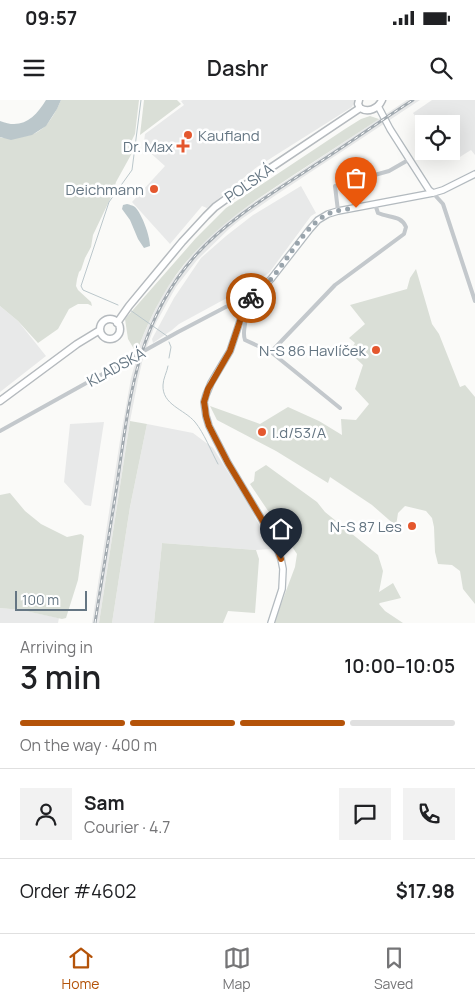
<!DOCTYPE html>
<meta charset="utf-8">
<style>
body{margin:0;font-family:Manrope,sans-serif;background:#f2f2f2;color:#202124;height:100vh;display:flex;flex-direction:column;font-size:19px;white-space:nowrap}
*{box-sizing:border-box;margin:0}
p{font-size:16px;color:#757577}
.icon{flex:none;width:28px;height:28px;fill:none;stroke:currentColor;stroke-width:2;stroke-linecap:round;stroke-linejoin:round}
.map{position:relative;height:523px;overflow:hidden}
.sheet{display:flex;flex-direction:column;background:#fff;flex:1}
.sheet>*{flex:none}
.buttons{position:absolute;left:415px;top:15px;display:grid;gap:10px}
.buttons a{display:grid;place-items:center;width:45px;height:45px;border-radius:0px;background:#fff;box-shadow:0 5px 20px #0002;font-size:25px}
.scale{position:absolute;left:15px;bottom:12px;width:72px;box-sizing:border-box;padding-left:5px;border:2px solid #657683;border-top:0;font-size:14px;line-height:18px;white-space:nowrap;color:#657683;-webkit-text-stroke:4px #fff;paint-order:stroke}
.pin{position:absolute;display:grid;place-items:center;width:42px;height:42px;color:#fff;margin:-51px -21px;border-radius:50% 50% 50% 0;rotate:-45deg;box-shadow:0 0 5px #0007}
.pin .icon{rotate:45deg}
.courier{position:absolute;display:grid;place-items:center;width:50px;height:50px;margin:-25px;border:4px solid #b45309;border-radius:50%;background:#fff;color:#222;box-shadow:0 1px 6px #0007}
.overview em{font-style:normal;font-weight:600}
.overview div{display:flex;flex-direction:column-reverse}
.overview{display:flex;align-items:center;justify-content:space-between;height:85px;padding:0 20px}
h1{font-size:32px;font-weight:600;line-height:38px}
.bar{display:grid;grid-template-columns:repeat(4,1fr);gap:8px 5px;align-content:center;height:60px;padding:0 20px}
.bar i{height:6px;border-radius:4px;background:#e0e0e0}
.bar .selected{background:#b45309}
.bar p{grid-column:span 4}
.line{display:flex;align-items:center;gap:12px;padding:0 20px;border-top:1px solid #e0e0e0}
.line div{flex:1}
.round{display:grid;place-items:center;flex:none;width:52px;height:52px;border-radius:0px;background:#f2f2f2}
.status{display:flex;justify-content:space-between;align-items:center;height:35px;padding:0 25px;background:#fff;direction:ltr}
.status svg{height:14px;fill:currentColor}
header{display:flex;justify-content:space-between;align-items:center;height:65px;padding:0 20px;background:#fff;font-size:22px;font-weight:600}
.dock{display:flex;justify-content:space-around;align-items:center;height:70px;border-top:1px solid #e0e0e0;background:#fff;font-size:14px;color:#757577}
.dock a{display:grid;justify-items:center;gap:2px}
.dock .selected{color:#b45309}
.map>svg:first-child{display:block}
.built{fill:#e8e9e9}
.green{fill:#dadfd7}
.water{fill:#bbc7cb}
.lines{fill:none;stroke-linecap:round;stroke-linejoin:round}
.stream{stroke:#bbc7cb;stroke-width:1}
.secondary-casing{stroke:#b3babf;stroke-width:8}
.primary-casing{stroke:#b5babe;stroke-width:9}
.street{stroke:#c3c8cc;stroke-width:4}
.secondary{stroke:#fff;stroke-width:5.5}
.primary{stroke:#fff;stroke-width:6}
.rail-casing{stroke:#a2aab0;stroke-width:3}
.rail{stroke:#fff;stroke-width:1;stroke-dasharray:4;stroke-linecap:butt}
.done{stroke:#99a4ac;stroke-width:5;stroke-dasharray:0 9}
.route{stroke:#b45309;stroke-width:6}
.poi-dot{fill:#e4572e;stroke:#fff;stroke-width:2}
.labels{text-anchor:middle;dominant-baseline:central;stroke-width:5;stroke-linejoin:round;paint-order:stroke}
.poi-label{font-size:15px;fill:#657683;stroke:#fff;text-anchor:end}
.street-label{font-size:15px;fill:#657683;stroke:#fff}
</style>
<div class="status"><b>09:57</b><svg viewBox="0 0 49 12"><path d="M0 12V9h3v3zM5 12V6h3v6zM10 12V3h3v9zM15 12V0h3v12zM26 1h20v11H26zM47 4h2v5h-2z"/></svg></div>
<header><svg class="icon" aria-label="menu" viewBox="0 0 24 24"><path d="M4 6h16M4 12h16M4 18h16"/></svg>Dashr<svg class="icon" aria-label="search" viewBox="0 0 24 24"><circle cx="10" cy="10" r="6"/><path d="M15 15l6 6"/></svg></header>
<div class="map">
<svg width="475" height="523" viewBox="0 0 475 523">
<rect width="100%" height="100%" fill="#fafaf8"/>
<path class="built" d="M183,0H355L352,7L257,67L207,108L202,106L170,144L132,102L165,66L146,49L144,42L145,34L184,5L181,1Z
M407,0H420L276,95L240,120L229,129L197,160L176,187L167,203L156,223L149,241L144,254L138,280L130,321L99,523H92L121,334L131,278L142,238L150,220L160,199L170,183L192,155L215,131L236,114Z
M432,0H475V55L471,50L455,60L450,51H451V24H424V29L413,13Z
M301,86L316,113L311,116L269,173L249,186L179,224L172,230L153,243L152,239L174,198L201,158L226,136L253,115Z
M0,206L18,221L46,256L0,292Z
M104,322L91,406L85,405L64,382L70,324Z
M147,324L193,333L213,348L248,404L272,449L256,450L162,443L154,523H112L130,407Z
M0,508L21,510L59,518L58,523H0Z"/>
<path class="green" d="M61,0H139L135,34L132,40V53L116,82L113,93L93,135L91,147L85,158L81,170L79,172L77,179L76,186L78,190L91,202L92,206L88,204H78L69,209L58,229L38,243L18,221L0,206V37L2,38C11,37 22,37 30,35C46,31 55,14 61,0Z
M144,0H177L181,4L140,35Z
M370,16L379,19C350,38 321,57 292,76C257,99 222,122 193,154C169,180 152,212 139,246L134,249L128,239L125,219L196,138L226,108L345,29L361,19Z
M416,169L432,224L439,234L460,287L465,285L475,297V504L463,489L460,471L452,465L438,464L435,452L434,427L432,418L426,411L405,406L398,413L396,426L372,405L330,377L328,383L276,351L217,320L210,306L260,324L288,307L319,321L342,335L341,319L356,320L369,304L355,289L363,265L349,252L355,243L349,238L365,224L350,205L407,189L410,178Z
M130,321L147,324L130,407L112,523H99Z
M266,365L317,402L325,412L378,455L383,471L379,492L393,483L401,498L380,503L379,504L385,511L403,523H274L295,467L297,454L250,384L254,381L255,372Z
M10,393L25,411L41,424L67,437L81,434L84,436L78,480L66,518L62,519L21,510L0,508V395Z
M162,443L256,450L259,459L255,513L228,511L223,523H154Z"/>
<path class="water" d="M46,0H61L57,9L46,26L32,35L11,40L0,37V21C22,30 35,18 46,0Z
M127,104C130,105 132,105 135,107C142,114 150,136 150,146L144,148L138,139L130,120L122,109L123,105Z"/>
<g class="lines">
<path class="stream" d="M118,205L83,190L81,186L109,102L132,70L141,0
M130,210L167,236
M169,242L171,247L169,258
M168,266C167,272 163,279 163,285C162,305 184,309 195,322C204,333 211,351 218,364"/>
<defs>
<path id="secondary" d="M378,6L390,29L429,90L433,93
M271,523L282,489L283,469L281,459L273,438L228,363L209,326L206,316L204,302L206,295L211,283L230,251L244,209L250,200L271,179L310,129L318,120L328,114L338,111L433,93L443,90L475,74"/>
<path id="primary" d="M359,0L358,4L360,8
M360,8C368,13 378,9 382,0
M100 229a10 10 0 1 1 20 0a10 10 0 1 1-20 0Z
M117,223L129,206L182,142L206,116L215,107L251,81L360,8
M0,301L77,244L100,230"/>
</defs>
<use href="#secondary" class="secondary-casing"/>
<use href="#primary" class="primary-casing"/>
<path class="street" d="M433,93L443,104L475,201
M338,111L335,86L389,71L410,59
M232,204L244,209C249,220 241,230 245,240L271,252L340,308
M271,252L335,185L404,134L406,127C401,115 389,118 378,113L375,104
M0,331L178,232L241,199L255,194"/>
<use href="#secondary" class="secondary"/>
<use href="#primary" class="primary"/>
<defs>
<path id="rail" d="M95,523C102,477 110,431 117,385C129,301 136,223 195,156C229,118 273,93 315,65C348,44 380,21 413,0"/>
</defs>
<use href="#rail" class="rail-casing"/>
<use href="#rail" class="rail"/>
</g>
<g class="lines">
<path class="done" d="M251,198C257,191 265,186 271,179C288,160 304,127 326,115C335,110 346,109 356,108"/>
<path class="route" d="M251,198L244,209L230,251L208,289L204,302L205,308L206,316L209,326L228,363L273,438L281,459"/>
</g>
<g class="poi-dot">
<circle cx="188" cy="35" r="5"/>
<path d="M180.5 38.5h5v5h5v5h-5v5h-5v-5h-5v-5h5z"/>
<circle cx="154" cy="89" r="5"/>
<circle cx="376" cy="250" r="5"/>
<circle cx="262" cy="332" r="5"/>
<circle cx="412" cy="426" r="5"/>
</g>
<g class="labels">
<g class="poi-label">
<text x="198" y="35" text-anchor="start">Kaufland</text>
<text x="173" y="46">Dr. Max</text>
<text x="144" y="89">Deichmann</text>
<text x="366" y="250">N-S 86 Havlíček</text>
<text x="272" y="332" text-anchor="start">I.d/53/A</text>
<text x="402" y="426">N-S 87 Les</text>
</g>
<g class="street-label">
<text transform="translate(249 83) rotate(-35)">POLSKÁ</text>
<text transform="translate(116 267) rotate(-29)">KLADSKÁ</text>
</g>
</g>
</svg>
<div class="buttons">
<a><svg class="icon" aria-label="locate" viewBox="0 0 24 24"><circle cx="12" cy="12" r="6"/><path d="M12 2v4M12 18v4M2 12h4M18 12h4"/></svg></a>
</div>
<div class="scale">100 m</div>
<div class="pin" style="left:356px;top:108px;background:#ea580c"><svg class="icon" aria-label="bag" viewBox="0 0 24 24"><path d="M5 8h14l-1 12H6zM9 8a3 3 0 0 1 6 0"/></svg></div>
<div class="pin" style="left:281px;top:459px;background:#1f2937"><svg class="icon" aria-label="home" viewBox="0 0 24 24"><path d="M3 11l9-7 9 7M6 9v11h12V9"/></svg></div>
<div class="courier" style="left:251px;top:198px"><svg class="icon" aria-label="bike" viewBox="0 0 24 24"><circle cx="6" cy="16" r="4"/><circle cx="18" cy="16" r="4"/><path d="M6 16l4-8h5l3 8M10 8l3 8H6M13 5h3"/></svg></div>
</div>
<section class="sheet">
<div class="overview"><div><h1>3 min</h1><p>Arriving in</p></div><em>10:00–10:05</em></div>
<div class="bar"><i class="selected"></i><i class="selected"></i><i class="selected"></i><i></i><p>On the way · 400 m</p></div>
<div class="line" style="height:90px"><a class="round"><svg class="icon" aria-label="person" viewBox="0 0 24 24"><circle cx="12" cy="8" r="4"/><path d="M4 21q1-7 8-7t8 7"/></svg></a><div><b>Sam</b><p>Courier · 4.7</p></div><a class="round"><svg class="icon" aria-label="chat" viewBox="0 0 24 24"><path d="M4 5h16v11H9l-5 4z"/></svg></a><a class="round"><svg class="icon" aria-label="phone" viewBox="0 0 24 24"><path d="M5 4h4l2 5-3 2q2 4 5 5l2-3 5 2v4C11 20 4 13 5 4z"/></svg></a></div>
<div class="line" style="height:65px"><div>Order #4602</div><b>$17.98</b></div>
</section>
<nav class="dock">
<a class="selected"><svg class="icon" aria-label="home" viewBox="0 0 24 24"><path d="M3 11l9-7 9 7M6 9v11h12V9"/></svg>Home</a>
<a><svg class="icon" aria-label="map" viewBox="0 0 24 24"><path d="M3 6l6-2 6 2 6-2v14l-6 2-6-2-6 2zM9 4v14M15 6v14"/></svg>Map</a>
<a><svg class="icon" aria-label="saved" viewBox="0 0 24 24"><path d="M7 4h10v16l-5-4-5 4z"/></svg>Saved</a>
</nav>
